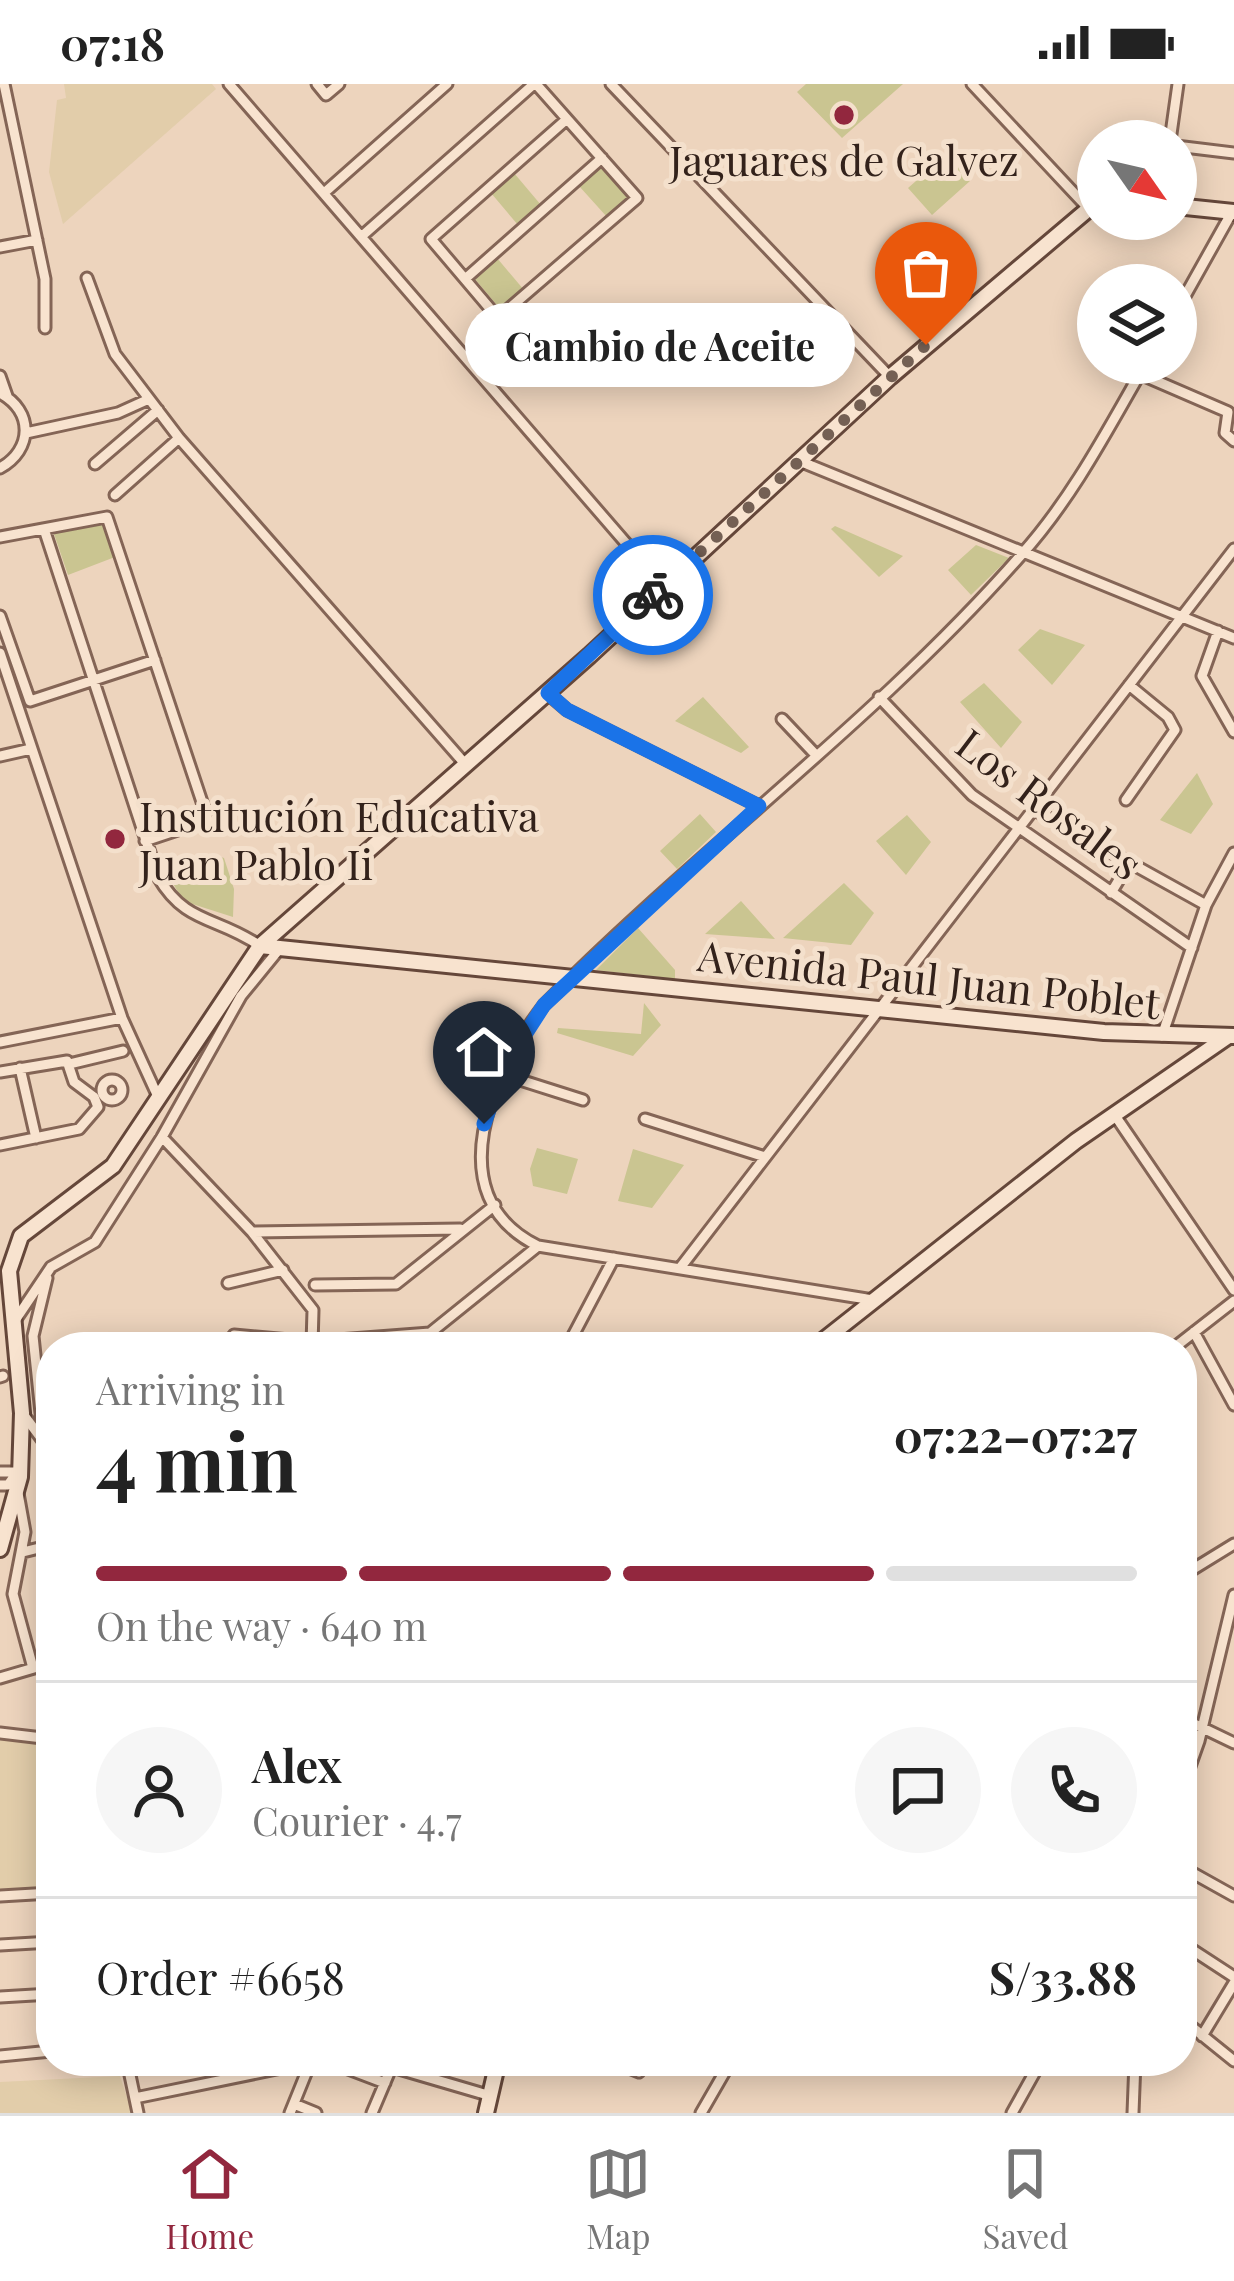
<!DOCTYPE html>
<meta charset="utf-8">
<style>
body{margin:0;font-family:"Playfair Display",serif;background:#f6f6f6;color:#222;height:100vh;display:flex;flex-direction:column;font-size:45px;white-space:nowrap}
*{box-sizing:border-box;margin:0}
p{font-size:39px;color:#767676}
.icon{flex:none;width:66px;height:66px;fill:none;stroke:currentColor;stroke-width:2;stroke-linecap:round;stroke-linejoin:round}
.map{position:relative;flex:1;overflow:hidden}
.side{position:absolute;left:36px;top:1248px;width:1161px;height:744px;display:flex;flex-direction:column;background:#fff;border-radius:48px;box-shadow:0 6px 30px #0003}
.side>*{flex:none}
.needle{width:78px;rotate:124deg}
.fabs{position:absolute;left:1077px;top:36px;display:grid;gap:24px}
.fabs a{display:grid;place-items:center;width:120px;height:120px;border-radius:50%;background:#fff;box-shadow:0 6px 30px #0003;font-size:60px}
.pin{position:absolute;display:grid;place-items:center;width:102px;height:102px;color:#fff;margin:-123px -51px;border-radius:50% 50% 50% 0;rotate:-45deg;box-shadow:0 0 12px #0007}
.pin .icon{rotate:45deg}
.courier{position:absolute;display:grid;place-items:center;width:120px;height:120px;margin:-60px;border:9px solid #1a73e8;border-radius:50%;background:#fff;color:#222;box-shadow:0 3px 15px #0007}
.bubble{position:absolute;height:84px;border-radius:42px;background:#fff;box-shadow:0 6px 30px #0003;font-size:39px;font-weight:700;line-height:84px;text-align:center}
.headline em{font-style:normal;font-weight:700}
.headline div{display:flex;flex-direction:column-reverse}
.headline{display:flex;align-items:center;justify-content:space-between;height:204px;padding:0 60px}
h1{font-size:78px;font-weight:700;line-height:90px}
.bar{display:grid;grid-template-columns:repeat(4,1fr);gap:18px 12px;align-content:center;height:144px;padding:0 60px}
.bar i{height:15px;border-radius:9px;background:#e0e0e0}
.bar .on{background:#92273e}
.bar p{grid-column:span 4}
.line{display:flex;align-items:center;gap:30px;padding:0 60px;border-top:3px solid #e0e0e0}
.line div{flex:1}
.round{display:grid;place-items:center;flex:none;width:126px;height:126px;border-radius:63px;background:#f6f6f6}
.status{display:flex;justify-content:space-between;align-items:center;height:84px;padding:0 60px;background:#fff;direction:ltr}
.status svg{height:33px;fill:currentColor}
.tabs{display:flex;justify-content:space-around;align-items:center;height:168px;border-top:3px solid #e0e0e0;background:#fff;font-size:33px;color:#767676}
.tabs a{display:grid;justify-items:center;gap:6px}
.tabs .on{color:#92273e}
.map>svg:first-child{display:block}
.farmland{fill:#e2cdaa}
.green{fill:#cac591}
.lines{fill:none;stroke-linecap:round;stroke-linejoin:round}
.street-casing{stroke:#846556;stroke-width:15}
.secondary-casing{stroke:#65473a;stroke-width:20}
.street{stroke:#f8e3cf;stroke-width:9}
.secondary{stroke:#f8e3cf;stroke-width:14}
.done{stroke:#746054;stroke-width:12;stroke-dasharray:0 21.6}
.route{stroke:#1a73e8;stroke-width:15}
.poi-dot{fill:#92273e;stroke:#f4e0cc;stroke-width:4.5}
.labels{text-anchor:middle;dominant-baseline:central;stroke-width:10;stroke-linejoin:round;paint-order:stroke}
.poi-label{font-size:42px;fill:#33221b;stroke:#f4e0cc}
.street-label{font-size:42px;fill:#33221b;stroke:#f4e0cc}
</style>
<div class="status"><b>07:18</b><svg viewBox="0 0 49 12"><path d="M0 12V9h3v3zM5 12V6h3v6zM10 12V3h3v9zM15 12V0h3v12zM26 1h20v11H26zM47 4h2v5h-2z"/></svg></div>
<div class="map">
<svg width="1234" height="2029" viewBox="0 0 1234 2029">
<rect width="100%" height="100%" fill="#edd4bd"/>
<path class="farmland" d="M64,0H212L216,5L63,140L49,88L57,16L66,14Z
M0,1654L51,1659V1804L0,1807Z
M120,1992L132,2029H0V1998Z"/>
<path class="green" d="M806,0H903L842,54L797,8Z
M947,70L970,97L932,131L908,104Z
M602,82L630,113L607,133L579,102Z
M514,89L541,121L518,141L491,109Z
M497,174L524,206L501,226L474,194Z
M104,438L115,473L68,491L53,447Z
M835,442L903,472L879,493L831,445Z
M976,461L1009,474L971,511L948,486Z
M1040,545L1085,561L1052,601L1018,566Z
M984,599L1022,638L1001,664L960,618Z
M703,613L749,663L741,669L675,637Z
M1197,689L1213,720L1191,750L1160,736Z
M700,730L716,748L677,785L660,767Z
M907,731L931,758L906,791L876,757Z
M218,772L224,774L234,805L233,833L183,817L166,787Z
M844,799L874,829L851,861L783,854Z
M741,817L775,855L705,850Z
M638,844L675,886V895L596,886Z
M644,919L661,941L633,972L557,949L558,944L641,950Z
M537,1064L578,1075L567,1110L533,1102L530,1085Z
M633,1065L684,1081L652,1124L618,1117Z"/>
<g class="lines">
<defs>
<path id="street" d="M4,0L45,195V244
M229,0L663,502
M317,0L326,11L339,0
M536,0L637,114L498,234L431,155L567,35
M611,0L890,293
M972,0L1087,123
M1170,57L1178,0
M1176,62L1234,69
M324,109L447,0
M362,152L534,0
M0,163L37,156
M87,194L115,270L179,354L466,681
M465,195L602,74
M1176,228L1232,128
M1140,290L1228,328L1225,349L1234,357
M0,292L7,312
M0,309C34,327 33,366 0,384
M26,349L118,329L149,315
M797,376L1234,554
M95,380L158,326
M115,411L179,354
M44,445L158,793C186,841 217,832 260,862
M0,453L107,433L208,736L145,757
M0,532L30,617L155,576
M1218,547L1202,592L1234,648
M0,569L122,934L159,1015
M547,609L567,626L759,722
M879,613L972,711L1192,864
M782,635L815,670
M0,672L31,665
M1126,716L1175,646L1168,633L1129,601
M1033,725L1206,821
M1111,809L1129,779
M1162,952L1206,821L1234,769
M0,958L122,934
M69,980L123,967
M20,984L36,1054
M0,988L67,977L74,998L94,1013
M501,990L583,1016
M102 1006a10 10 0 1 1 20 0a10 10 0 1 1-20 0Z
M1114,1030L1234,1206
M645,1035L765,1073
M162,1053L252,1148L313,1226L312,1261
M0,1061L79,1045L98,1023L94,1013
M252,1148L460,1145
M680,1184L1234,465
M228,1199L283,1186
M315,1201L396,1200L495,1121
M873,1216L538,1162C436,1112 493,987 544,921C697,766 878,635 1022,470C1073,413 1108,345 1146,279
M14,1238L51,1183L95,1158L162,1053L241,912L277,868
M1194,1248L1234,1321
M234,1251L312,1258L430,1249L538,1162
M567,1263L614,1174
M1175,1263L1234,1217
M0,1293L3,1292
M23,1330L44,1358L51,1356
M44,1358L33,1252L47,1194
M0,1388H21
M0,1401H8L17,1388
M18,1409L25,1448L13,1510L33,1584
M23,1468L51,1461
M1182,1492L1234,1460
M0,1594L51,1579
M1182,1634L1234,1659
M0,1649L51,1655
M1182,1705L1199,1657L1234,1511
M1182,1783L1234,1812
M0,1812L51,1809
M1182,1859L1234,1893
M0,1861L51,1858
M0,1913L51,1910
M1182,1935L1234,1977
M1202,1952L1234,1899
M0,1972L51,1967
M127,1977L138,2029
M612,1977L639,1988
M392,1983L491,2012
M135,2014L311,1978L335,1980L385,1999
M294,2020L316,2029
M290,2029L311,1977
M372,2029L394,1977
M701,2029L731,1977
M1012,2029L1041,1977
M1133,2029L1135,1977"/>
<path id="secondary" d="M1176,122L1234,128
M260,862L1104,948L1234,952
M815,1263L1076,1057L1227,953
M0,1465L20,1393L22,1329L9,1187L21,1152L113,1082L260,862L589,572L890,293L1098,117
M486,2029L498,1977"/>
</defs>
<use href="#street" class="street-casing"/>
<use href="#secondary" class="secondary-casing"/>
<use href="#street" class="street"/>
<use href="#secondary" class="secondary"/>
</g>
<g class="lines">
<path class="done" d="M653,511L926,261"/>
<path class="route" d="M484,1040L504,983L544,921L759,722L567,626L548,609L653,511"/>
</g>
<g class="poi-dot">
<circle cx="844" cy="31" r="12"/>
<circle cx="115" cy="755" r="12"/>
</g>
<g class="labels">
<g class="poi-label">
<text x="844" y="75">Jaguares de Galvez</text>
<text x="139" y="731" text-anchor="start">Institución Educativa<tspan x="139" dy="48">Juan Pablo Ii</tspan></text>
</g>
<g class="street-label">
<text transform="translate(1050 719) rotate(37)">Los Rosales</text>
<text transform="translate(929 894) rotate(6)">Avenida Paul Juan Poblet</text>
</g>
</g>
</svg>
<div class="fabs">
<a><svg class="needle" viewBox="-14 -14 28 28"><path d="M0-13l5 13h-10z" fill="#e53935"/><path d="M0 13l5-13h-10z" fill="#767676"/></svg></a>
<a><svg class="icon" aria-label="layers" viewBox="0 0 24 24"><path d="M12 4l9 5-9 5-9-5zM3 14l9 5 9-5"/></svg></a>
</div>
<div class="pin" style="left:926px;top:261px;background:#ea580c"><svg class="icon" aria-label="bag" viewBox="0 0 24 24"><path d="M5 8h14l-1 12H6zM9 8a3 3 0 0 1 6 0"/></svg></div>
<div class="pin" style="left:484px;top:1040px;background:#1f2937"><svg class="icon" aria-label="home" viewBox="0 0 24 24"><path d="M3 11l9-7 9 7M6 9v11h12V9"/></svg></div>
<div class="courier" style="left:653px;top:511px"><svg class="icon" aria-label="bike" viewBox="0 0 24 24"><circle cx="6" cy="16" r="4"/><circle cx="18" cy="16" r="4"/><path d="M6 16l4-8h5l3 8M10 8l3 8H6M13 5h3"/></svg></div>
<div class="bubble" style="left:465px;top:219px;width:390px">Cambio de Aceite</div>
<section class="side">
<div class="headline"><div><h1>4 min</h1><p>Arriving in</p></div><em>07:22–07:27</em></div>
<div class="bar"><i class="on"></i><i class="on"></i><i class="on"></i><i></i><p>On the way · 640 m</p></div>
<div class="line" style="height:216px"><a class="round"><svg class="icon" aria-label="person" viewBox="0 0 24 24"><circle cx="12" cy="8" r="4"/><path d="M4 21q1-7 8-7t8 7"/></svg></a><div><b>Alex</b><p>Courier · 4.7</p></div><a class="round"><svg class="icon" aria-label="chat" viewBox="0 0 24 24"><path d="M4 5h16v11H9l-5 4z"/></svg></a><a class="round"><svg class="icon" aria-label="phone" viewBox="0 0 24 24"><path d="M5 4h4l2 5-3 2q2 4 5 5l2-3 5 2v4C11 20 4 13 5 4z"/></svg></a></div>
<div class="line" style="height:156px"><div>Order #6658</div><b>S/33.88</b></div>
</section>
</div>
<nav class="tabs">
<a class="on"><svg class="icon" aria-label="home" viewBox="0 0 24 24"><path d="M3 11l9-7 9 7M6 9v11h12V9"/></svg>Home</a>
<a><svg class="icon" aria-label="map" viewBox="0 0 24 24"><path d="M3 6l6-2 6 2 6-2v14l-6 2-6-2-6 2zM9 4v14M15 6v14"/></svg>Map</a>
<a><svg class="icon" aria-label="saved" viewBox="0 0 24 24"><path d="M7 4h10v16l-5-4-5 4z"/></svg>Saved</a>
</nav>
